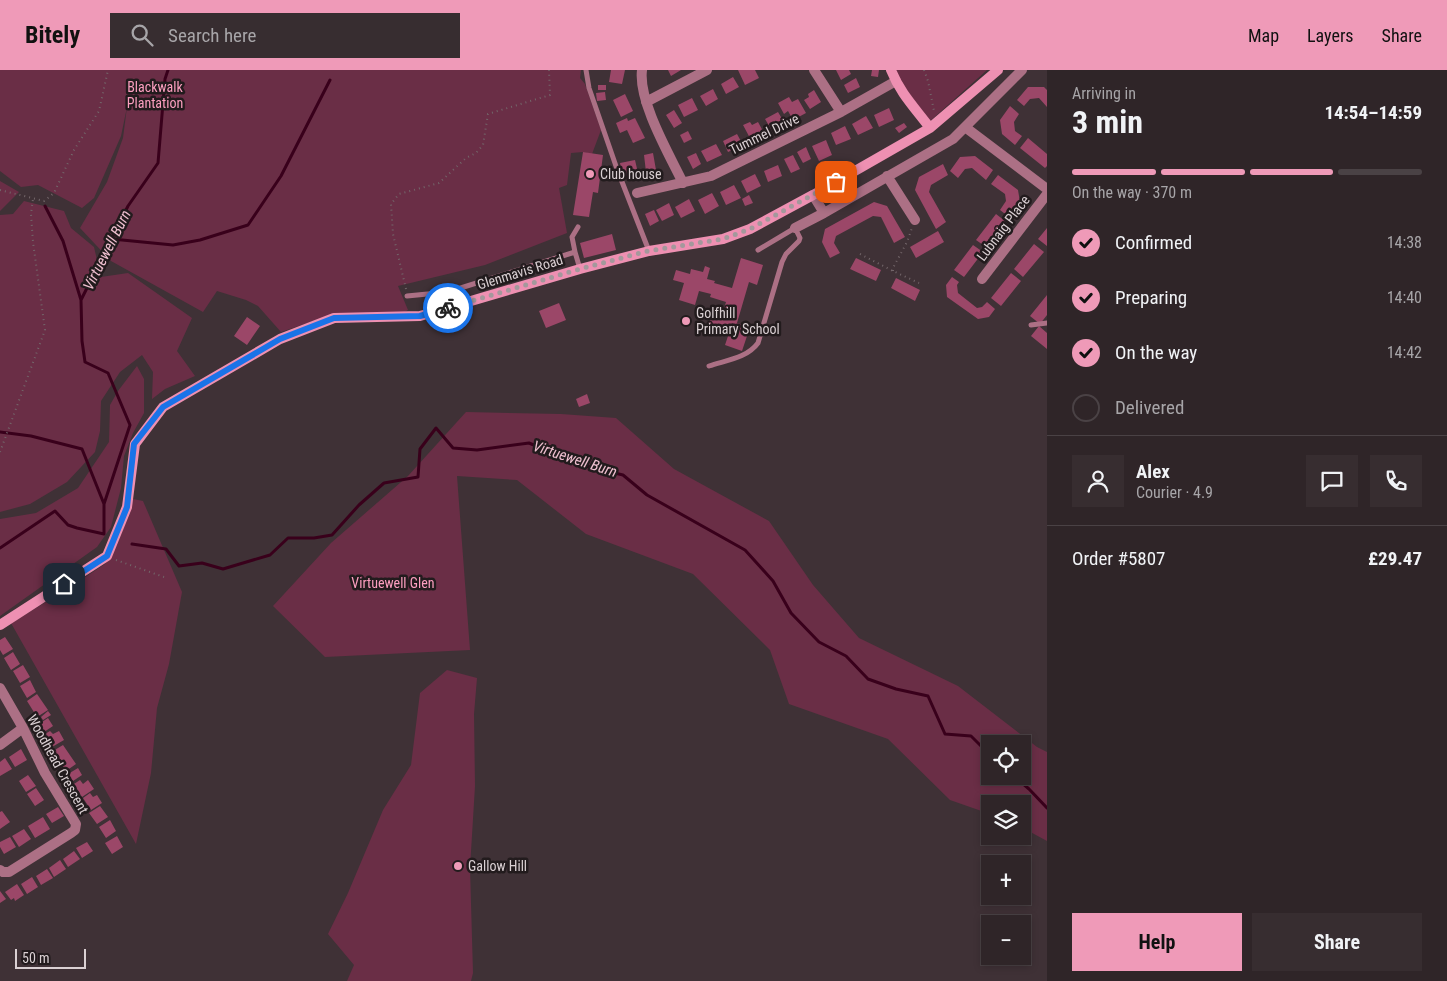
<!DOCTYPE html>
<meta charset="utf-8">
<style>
body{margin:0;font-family:"Roboto Condensed",sans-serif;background:#372d30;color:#f1f3f6;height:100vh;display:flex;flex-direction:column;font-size:19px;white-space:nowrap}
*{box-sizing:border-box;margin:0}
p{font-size:16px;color:#a7a5a8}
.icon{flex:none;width:28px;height:28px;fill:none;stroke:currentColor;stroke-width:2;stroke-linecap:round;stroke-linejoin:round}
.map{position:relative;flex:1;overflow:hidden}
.panel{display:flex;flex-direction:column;background:#2f2528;width:400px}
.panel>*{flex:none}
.fabs{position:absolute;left:981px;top:665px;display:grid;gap:10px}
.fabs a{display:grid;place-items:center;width:50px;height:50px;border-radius:0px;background:#2f2528;box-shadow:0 2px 8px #0003,0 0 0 1px #4a4245;font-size:25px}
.scale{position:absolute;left:15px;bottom:12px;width:71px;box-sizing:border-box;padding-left:5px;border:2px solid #dad0d3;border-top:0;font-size:14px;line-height:18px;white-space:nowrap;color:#dad0d3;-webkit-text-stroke:4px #221b1d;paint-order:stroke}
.pin{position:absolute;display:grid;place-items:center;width:42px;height:42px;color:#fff;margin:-21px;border-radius:10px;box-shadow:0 2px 8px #0006}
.courier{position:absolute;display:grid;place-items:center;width:50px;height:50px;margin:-25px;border:4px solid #1a73e8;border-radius:50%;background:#fff;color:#222;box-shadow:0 1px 6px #0007}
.headline em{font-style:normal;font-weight:700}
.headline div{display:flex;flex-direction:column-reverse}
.headline{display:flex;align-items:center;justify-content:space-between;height:85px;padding:0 25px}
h1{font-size:32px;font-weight:700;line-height:38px}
.bar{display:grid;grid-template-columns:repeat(4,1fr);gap:8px 5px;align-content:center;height:60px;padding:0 25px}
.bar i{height:6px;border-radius:4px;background:#4a4245}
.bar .active{background:#ef9ab8}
.bar p{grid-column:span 4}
.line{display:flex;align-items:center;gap:12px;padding:0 25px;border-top:1px solid #4a4245}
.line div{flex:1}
.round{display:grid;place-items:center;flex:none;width:52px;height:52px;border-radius:0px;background:#372d30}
ol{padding:0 25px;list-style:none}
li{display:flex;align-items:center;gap:15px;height:55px}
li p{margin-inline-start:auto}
li .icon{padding:5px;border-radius:50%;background:#ef9ab8;color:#111;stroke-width:4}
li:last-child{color:#a7a5a8}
li i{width:28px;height:28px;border:2px solid #4a4245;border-radius:50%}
.cta{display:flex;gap:10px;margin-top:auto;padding:10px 25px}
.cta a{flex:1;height:58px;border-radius:0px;background:#ef9ab8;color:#111;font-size:20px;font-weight:700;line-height:58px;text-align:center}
.cta a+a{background:#372d30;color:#f1f3f6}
header{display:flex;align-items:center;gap:30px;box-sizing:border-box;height:70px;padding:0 25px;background:#ef9ab8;color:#111}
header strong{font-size:24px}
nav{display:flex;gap:28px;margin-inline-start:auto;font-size:18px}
.search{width:350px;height:45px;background:#372d30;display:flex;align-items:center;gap:12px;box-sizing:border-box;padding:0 18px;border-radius:0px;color:#a7a5a8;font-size:19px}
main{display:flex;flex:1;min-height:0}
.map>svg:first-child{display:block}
.green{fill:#6a2e46;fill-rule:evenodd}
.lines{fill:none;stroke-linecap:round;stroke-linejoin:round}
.stream{stroke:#39001b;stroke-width:3}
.building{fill:#9b4768}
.path{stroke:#73666a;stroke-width:2;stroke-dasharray:1 4;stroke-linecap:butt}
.lane{stroke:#ac7085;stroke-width:5}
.street{stroke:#ac7085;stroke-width:10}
.secondary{stroke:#ee90b2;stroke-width:10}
.done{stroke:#a4989c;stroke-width:5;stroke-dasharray:0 9}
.route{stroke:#1a73e8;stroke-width:6}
.poi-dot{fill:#ef9ab8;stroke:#221b1d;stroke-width:2}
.labels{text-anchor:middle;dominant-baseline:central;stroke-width:5;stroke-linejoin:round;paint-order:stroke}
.park-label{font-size:14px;fill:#fd9fc0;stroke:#221b1d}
.street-label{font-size:14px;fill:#dad0d3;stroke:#221b1d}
.poi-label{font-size:14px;fill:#dad0d3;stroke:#221b1d;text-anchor:start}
.water-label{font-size:15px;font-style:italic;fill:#f0c0d0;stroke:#221b1d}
</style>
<header>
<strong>Bitely</strong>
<div class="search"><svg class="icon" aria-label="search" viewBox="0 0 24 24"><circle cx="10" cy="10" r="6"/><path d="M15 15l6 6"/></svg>Search here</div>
<nav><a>Map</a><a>Layers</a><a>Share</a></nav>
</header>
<main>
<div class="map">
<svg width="1047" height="911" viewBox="0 0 1047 911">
<rect width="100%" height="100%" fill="#3f3136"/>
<path class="green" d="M0,0H581L580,8L585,14L601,60L592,84L583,82L571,83L567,115L559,118L567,163L485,195L398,216L408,240L403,243L334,244L281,262L258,236L246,230L217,221L203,242L111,191L80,158L107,112L123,68L127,37L121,66L94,128L82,138L38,115L21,117L0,101Z
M893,0H987L929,52Z
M0,111L19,122L0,141Z
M24,131L64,141L71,158L94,177L101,207L128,203L192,248L177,281L195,306L165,319L152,329L153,302L142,285L120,302L101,331L100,361L95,382L67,412L30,434L0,442V145L13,144Z
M137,296L144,309V343L133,363L124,386L121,418L111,457L97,477L0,546V449L36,443L78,418L109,372L110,335L118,321Z
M466,342L561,344L616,348L674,399L769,451L813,515L859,568L958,616L1037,677L1047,682V771L1023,758L1022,734H990V744L950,730L888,669L789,634L770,580L693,504L586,464L517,410L457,406L470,580L325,587L273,536L331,473L408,406ZM990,674H1022V706H990Z
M133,429L143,431L182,522L169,594L157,638L151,703L136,774L11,553L61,523L105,494L121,465Z
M447,600L477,608L474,644L475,716L470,798L473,903L471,911H347L354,895L328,864L348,823L383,740L411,695L420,623Z"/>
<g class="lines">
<path class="stream" d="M45,136L63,171L81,230
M112,169L173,175L200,170L248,155L281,106L330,10
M0,362L31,366L82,379L104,434
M132,474L166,479L179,496L202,493L223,499L270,485L288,468H314L332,465L359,435L384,413L418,407L420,379L436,358L453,378L477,380L529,373L581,395L623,405L647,425L745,480L773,511L791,543L819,572L846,586L868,609L896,619L928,626L945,664L971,666L990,685
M0,478L55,441L68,455L77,458L104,464V434L130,355L108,303L85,292L82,271L81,230L128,136L158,93L165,9L168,0
M1014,706L1029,719L1047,738"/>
</g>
<path class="building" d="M611,0H625L622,14L609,12Z
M668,0H681L671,6Z
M738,0H755L759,8L745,15Z
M836,0H849L851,4L841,10Z
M872,0H879L878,7L871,6Z
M733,7L739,17L726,24L721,14Z
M856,8L860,17L848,23L844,15Z
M598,15H606V20H598Z
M1028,17H1044L1047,20V37L1039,28L1030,29L1024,36L1017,30Z
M713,19L718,29L706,36L700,26Z
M814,20L821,32L810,39L804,30L809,27L808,24Z
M605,22L606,30L597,31L596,23Z
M625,24L633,41L621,47L613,30Z
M789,27L792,32L798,29L806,43L793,50L788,41L784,44L778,33Z
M692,28L698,40L684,47L678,35Z
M1010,36L1019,44L1014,52L1015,61L1022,66L1015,75L1002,64L1000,50Z
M889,38L894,50L879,57L874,45Z
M674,40L682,53L674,58L666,45Z
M778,42L784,52L771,59L765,49Z
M866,46L873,58L858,65L852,54Z
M627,48L628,51L635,48L645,68L633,73L627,60L620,63L616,53Z
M750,52L752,55L758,52L764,63L751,70L743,55Z
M904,53L907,57L899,63L895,58Z
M845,56L851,69L836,75L831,63Z
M688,61L692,69L684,73L680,65Z
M737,64L743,75L728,82L723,71Z
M1028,68L1047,84V96L1045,98L1020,78Z
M826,70L832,85L819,91L812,76Z
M716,74L722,85L707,92L701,81Z
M806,77L811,89L803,93L797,82Z
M583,82L603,85L598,123L593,122L589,147L573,145Z
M653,83L656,100L646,102L644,85Z
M696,83L701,94L693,99L687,87Z
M793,85L800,99L791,103L784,89Z
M975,86L993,100L986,110L972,98L965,99L958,108L950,101L960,87Z
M635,90L638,103L623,107L620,93Z
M943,94L948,105L931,115L929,122L946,152L936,159L915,120L919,107Z
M778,95L782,106L768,112L764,101Z
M755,104L761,116L747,123L741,111Z
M998,105L1018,120L1020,132L1009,147L1000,140L1006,131L1005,124L991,114Z
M734,115L741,128L726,135L720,122Z
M712,123L719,136L705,144L698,130Z
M749,125L753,133L745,136L742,129Z
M689,129L695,141L681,148L675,137Z
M874,132L887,136L905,167L894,173L881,147L873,146L836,166L834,173L840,183L830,188L822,172L825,159Z
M669,133L674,145L662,151L656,140Z
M654,140L659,151L650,156L645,144Z
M996,144L1005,151L986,177L976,170Z
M1047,158V176L1038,169Z
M938,161L944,172L916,188L910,177Z
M612,164L616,180L584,188L580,173Z
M1034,174L1044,182L1023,207L1014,199Z
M973,175L983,182L964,207L954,200Z
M741,188L763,195L757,215L749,212L737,253L750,257L742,281L725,275L728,266L707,260L714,239L723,242L726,232L710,227L711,224L699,221L695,235L679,230L684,213L673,210L676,200L690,204L691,199L703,202L705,196L710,198L707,209L715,211L714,213L732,218Z
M856,188L881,200L876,211L850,199Z
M1011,203L1021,211L1001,236L991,228Z
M952,207L959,212L957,215L958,223L977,238L982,237L987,232L995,239L989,247L978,249L947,227L946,215Z
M896,208L920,220L915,231L891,218Z
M1047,225V245L1040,254L1030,246Z
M559,233L566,250L546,258L539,241Z
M247,247L260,256L247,275L234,266Z
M1039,256L1047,263V279L1031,266Z
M587,324L590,333L579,337L576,329Z
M5,567L13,579L3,585L0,580V570Z
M13,582L20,594L11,600L4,588Z
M23,595L30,607L20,613L13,601Z
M30,610L36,622L27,628L20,616Z
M37,624L48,640L37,647L27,631Z
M48,641L51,645L43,650L41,647Z
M48,648L53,656L44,662L39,654Z
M50,661L53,664L59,661L64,670L52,677L45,664Z
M63,675L76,694L66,701L53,681Z
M21,679L27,690L15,697L9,687Z
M5,688L12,699L0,706V692Z
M78,698L82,705L73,711L68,704Z
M28,705L36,716L26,722L19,711Z
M80,710L83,714L88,710L94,719L82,727L74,714Z
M36,718L44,730L35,736L27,724Z
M90,723L93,727L97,725L102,733L91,740L83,728Z
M100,736L108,747L97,754L89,743Z
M58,737L64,746L52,753L46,744Z
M2,741L10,752L0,759V742Z
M43,747L50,759L35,768L28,756Z
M110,750L116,761L106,768L99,757Z
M24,759L31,769L19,777L12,766Z
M117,766L123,777L112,784L105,773Z
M10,767L16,777L4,784L0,777V772Z
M87,772L93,781L82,788L76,778Z
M74,781L80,789L68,797L63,789Z
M60,790L66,799L54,807L49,798Z
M47,799L53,808L41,815L36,806Z
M32,807L38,817L27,824L21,814Z
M17,814L24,825L15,831L14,828L11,830L5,822Z
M0,821L6,829L0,833Z"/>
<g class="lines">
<path class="path" d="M924,0L928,11L934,41
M0,120L44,131L54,123L74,80L99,41L108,0
M860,184L893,201L919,213
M893,201V198L907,172L912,158
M406,219L393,164L391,134L399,124L439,113L466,88L476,83L483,75L488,44L550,25L549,0
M0,382L45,260L33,172L31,144L33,129
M116,490L164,507"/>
<path class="lane" d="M586,0L589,18L617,99L649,181
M575,182L572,167L578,157
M407,226L448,222L575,182L580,199
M1031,255L1047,253
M709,296C727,290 747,288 758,273L782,192L786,184L799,171L800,168L795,158L758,180"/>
<path class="street" d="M642,0C638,31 669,84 683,113
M814,0L841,42
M646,32L707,0
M965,57L1047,119
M887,106L915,150
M637,123L711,106L841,42L896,11
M813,125L824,143
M795,158L824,143L953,69L1022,0
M982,209L1047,124
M0,618L23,658L45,703L76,754L75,760L71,763L9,802H3L0,800
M0,675L23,658"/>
<path class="secondary" d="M891,0C900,23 915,38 930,58
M0,555L107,486L127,437L135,374L163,337L280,269L334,248L420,246L580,199L649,181L723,169L750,159L813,125L930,58L998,0"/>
</g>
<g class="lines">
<path class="done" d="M448,238L580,199L648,181L723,169L750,159L836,112"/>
<path class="route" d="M64,514L107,486L127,437L134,374L163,337L280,269L334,248L420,246L448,238"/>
</g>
<g class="poi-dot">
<circle cx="590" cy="104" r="5"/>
<circle cx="686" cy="251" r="5"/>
<circle cx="458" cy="796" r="5"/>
</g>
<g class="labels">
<g class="park-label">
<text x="155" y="17">Blackwalk<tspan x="155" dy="16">Plantation</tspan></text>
<text x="393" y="513">Virtuewell Glen</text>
</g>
<g class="street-label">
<text transform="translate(764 64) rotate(-26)">Tummel Drive</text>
<text transform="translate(1003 158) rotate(-53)">Lubnaig Place</text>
<text transform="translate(520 202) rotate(-17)">Glenmavis Road</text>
<text transform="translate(58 694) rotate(61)">Woodhead Crescent</text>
</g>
<g class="poi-label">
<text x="600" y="104">Club house</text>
<text x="696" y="243">Golfhill<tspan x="696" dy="16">Primary School</tspan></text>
<text x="468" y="796">Gallow Hill</text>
</g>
<g class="water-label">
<text transform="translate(107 180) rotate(-63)">Virtuewell Burn</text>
<text transform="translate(575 389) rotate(18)">Virtuewell Burn</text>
</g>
</g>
</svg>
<div class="fabs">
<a><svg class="icon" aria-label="locate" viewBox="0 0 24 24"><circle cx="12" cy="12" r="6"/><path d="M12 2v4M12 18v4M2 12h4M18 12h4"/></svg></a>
<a><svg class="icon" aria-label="layers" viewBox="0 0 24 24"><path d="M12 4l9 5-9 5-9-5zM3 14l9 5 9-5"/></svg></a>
<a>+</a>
<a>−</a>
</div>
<div class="scale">50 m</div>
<div class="pin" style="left:836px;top:112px;background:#ea580c"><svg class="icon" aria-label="bag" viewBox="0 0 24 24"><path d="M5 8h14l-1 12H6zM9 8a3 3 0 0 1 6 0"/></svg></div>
<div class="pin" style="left:64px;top:514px;background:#1f2937"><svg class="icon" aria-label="home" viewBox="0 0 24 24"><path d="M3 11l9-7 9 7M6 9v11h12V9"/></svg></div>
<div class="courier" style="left:448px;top:238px"><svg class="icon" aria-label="bike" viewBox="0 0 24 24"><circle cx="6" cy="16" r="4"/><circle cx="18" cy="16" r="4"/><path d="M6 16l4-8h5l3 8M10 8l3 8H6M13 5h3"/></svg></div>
</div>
<section class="panel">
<div class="headline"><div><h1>3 min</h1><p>Arriving in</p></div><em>14:54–14:59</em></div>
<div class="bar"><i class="active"></i><i class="active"></i><i class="active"></i><i></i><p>On the way · 370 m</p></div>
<ol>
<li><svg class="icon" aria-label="check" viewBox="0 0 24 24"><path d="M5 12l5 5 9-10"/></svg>Confirmed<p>14:38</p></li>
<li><svg class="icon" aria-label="check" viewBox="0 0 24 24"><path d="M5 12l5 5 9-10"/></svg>Preparing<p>14:40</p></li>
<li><svg class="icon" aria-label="check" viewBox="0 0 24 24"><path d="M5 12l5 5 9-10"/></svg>On the way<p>14:42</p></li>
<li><i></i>Delivered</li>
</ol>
<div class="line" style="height:90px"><a class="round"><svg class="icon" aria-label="person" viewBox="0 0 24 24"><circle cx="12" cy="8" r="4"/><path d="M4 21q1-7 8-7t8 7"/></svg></a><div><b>Alex</b><p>Courier · 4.9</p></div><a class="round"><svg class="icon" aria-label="chat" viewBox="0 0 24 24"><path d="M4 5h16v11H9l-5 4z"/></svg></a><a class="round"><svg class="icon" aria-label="phone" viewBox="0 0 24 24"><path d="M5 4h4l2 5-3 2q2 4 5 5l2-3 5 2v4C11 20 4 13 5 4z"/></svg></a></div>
<div class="line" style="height:65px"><div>Order #5807</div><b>£29.47</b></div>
<div class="cta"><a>Help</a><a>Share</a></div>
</section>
</main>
